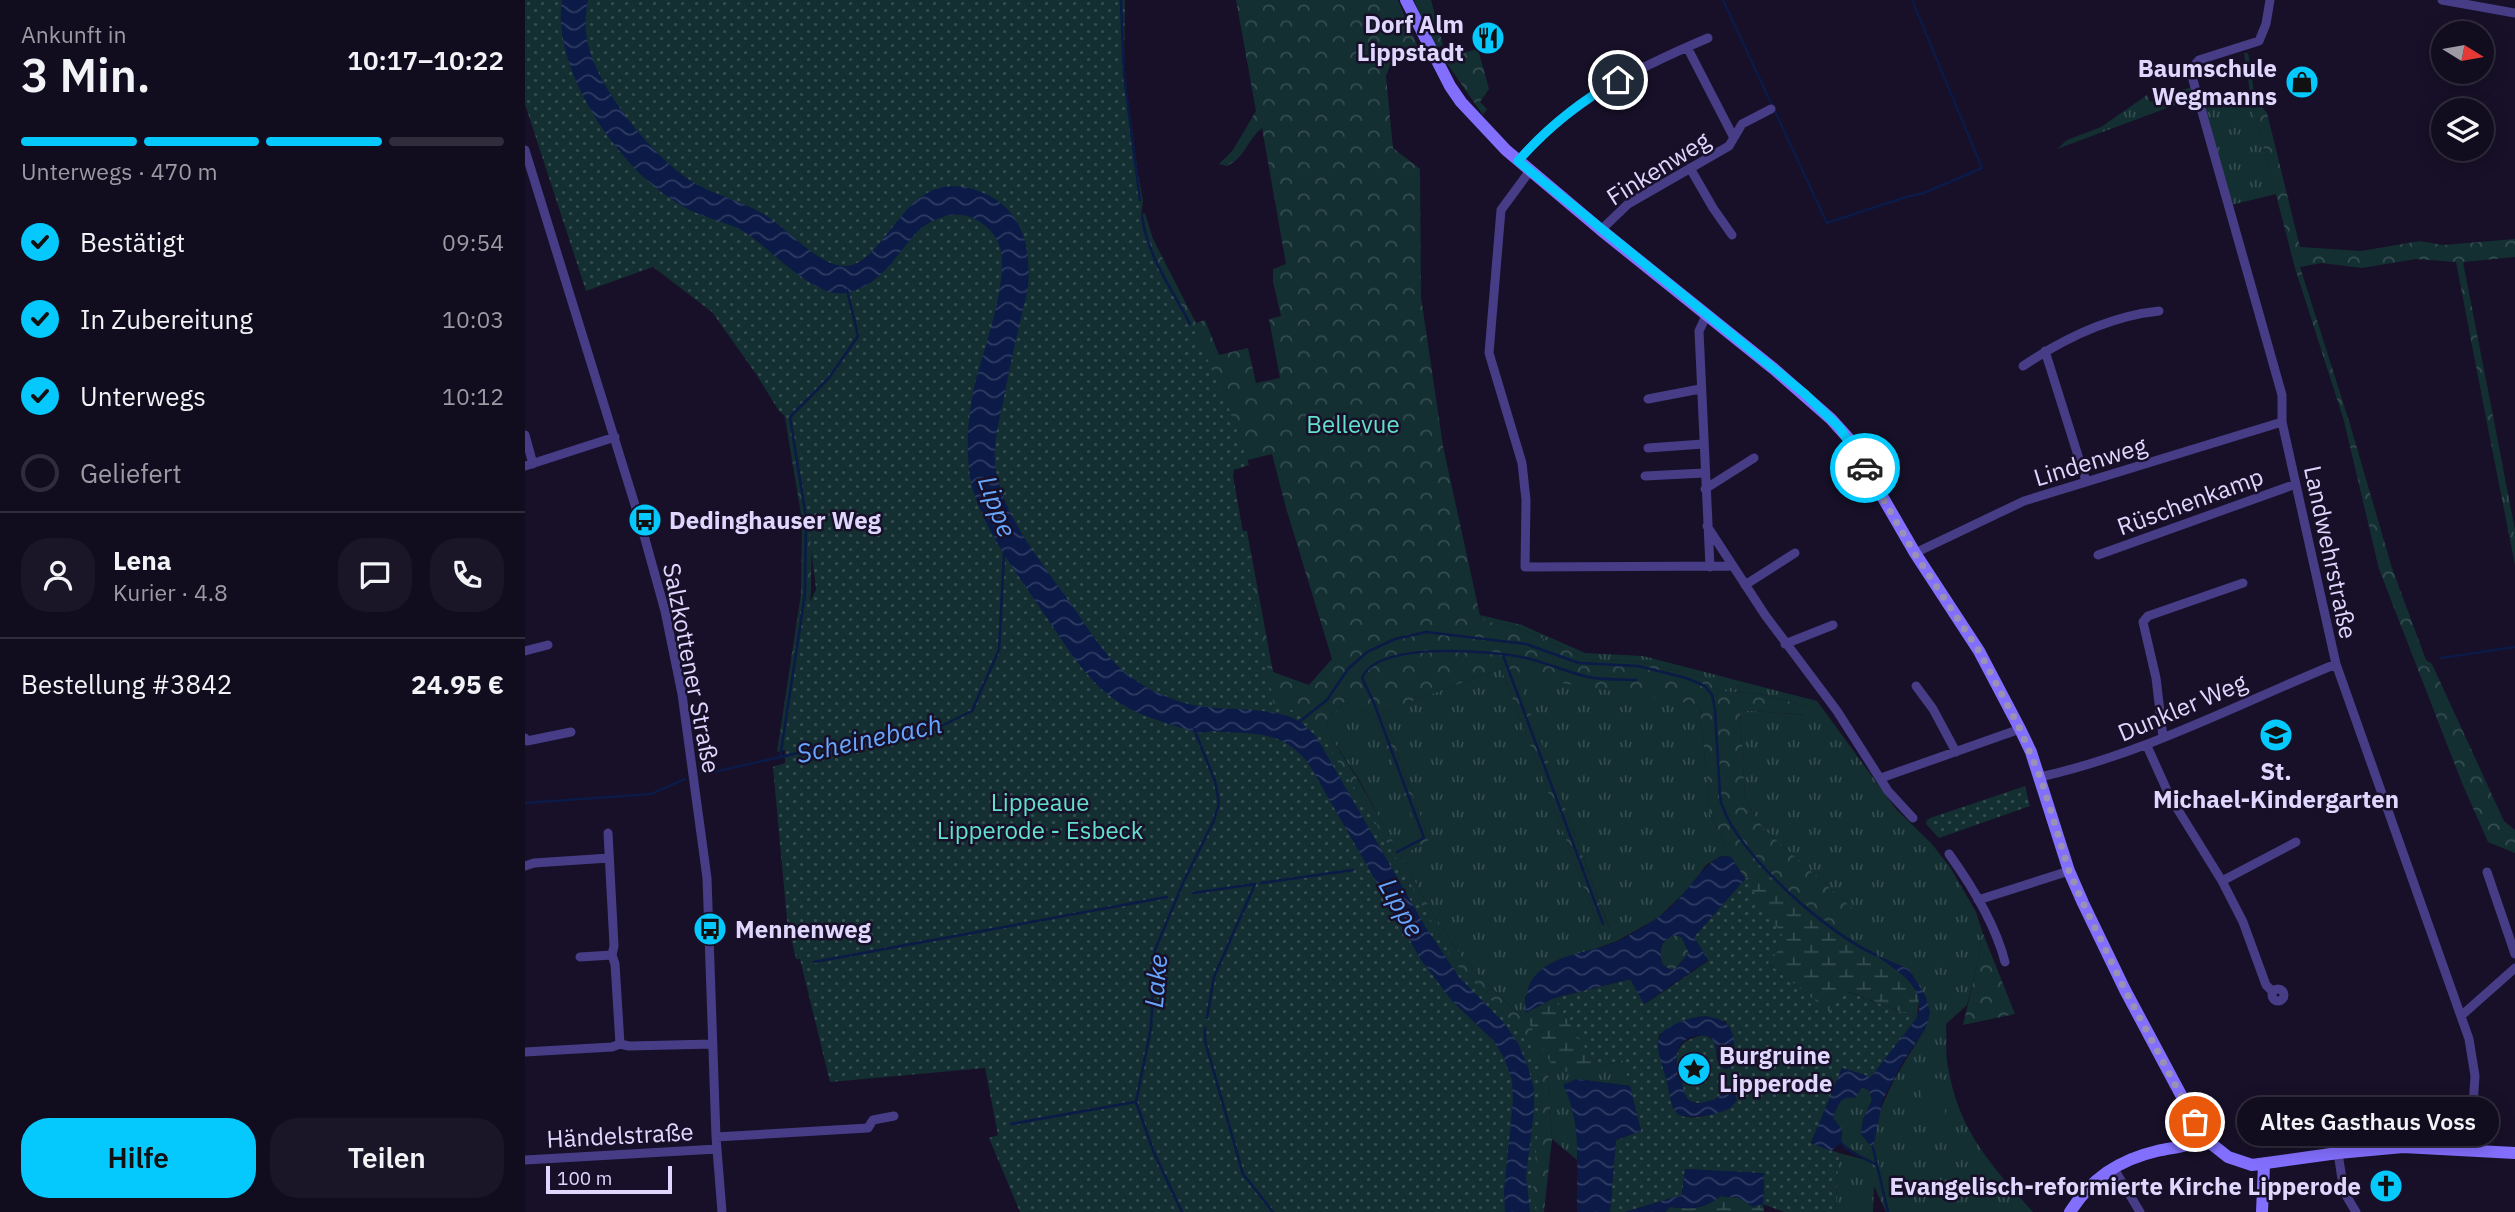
<!DOCTYPE html>
<html lang="de">
<meta charset="utf-8">
<style>
body{margin:0;font-family:"IBM Plex Sans",sans-serif;background:#1a1527;color:#f1f3f6;height:100vh;display:flex;flex-direction:column;font-size:26px;white-space:nowrap}
*{box-sizing:border-box;margin:0}
p{font-size:23px;color:#9c9ba4}
.icon{flex:none;width:38px;height:38px;fill:none;stroke:currentColor;stroke-width:2;stroke-linecap:round;stroke-linejoin:round}
.map{position:relative;flex:1;overflow:hidden}
.sheet{display:flex;flex-direction:column;background:#110c1e;width:525px}
.sheet>*{flex:none}
.needle{width:46px;rotate:101deg}
.tools{position:absolute;left:1906px;top:21px;display:grid;gap:14px}
.tools a{display:grid;place-items:center;width:63px;height:63px;border-radius:50%;background:#110c1e;box-shadow:0 4px 18px #0003,0 0 0 2px #302c3c;font-size:35px}
.scale{position:absolute;left:21px;bottom:18px;width:126px;box-sizing:border-box;padding-left:7px;border:4px solid #e0d7ff;border-top:0;font-size:19px;line-height:24px;white-space:nowrap;color:#e0d7ff;-webkit-text-stroke:5px #171028;paint-order:stroke}
.pin{position:absolute;display:grid;place-items:center;width:60px;height:60px;color:#fff;margin:-30px;border:4px solid #fff;border-radius:50%;box-shadow:0 2px 7px #0007}
.courier{position:absolute;display:grid;place-items:center;width:70px;height:70px;margin:-35px;border:5px solid #05c8fd;border-radius:50%;background:#fff;color:#222;box-shadow:0 2px 9px #0007}
.bubble{position:absolute;height:49px;border-radius:24px;background:#110c1e;box-shadow:0 4px 18px #0003,0 0 0 2px #302c3c;font-size:23px;font-weight:600;line-height:49px;text-align:center}
.headline em{font-style:normal;font-weight:600}
.headline div{display:flex;flex-direction:column-reverse}
.headline{display:flex;align-items:center;justify-content:space-between;height:119px;padding:0 21px}
h1{font-size:46px;font-weight:600;line-height:52px}
.bar{display:grid;grid-template-columns:repeat(4,1fr);gap:10px 7px;align-content:center;height:84px;padding:0 21px}
.bar i{height:9px;border-radius:5px;background:#302c3c}
.bar .active{background:#05c8fd}
.bar p{grid-column:span 4}
.line{display:flex;align-items:center;gap:18px;padding:0 21px;border-top:2px solid #302c3c}
.line div{flex:1}
.round{display:grid;place-items:center;flex:none;width:74px;height:74px;border-radius:28px;background:#1a1527}
ol{padding:0 21px;list-style:none}
li{display:flex;align-items:center;gap:21px;height:77px}
li p{margin-inline-start:auto}
li .icon{padding:7px;border-radius:50%;background:#05c8fd;color:#111;stroke-width:4}
li:last-child{color:#9c9ba4}
li i{width:38px;height:38px;border:4px solid #302c3c;border-radius:50%}
.button{display:flex;gap:14px;margin-top:auto;padding:14px 21px}
.button a{flex:1;height:80px;border-radius:28px;background:#05c8fd;color:#111;font-size:28px;font-weight:600;line-height:80px;text-align:center}
.button a+a{background:#1a1527;color:#f1f3f6}
main{display:flex;flex:1;min-height:0}
.map>svg:first-child{display:block}
.grass{fill:url(#grass-tufts)}
.forest{fill:url(#forest-crowns);fill-rule:evenodd}
.wetland{fill:url(#wetland-marsh)}
.park{fill:url(#park-dots);fill-rule:evenodd}
.garden{fill:#132f32}
.water{fill:url(#water-waves);fill-rule:evenodd}
.lines{fill:none;stroke-linecap:round;stroke-linejoin:round}
.stream{stroke:#0b1a46;stroke-width:2.5}
.street{stroke:#473c86;stroke-width:9}
.secondary{stroke:#836ffe;stroke-width:12}
.done{stroke:#9a91b4;stroke-width:7;stroke-dasharray:0 12.6}
.route{stroke:#05c8fd;stroke-width:9}
.labels{text-anchor:middle;dominant-baseline:central;stroke-width:5;stroke-linejoin:round;paint-order:stroke}
.poi-label{font-size:24px;font-weight:bold;fill:#e0d7ff;stroke:#171028;text-anchor:end}
.street-label{font-size:24px;fill:#e0d7ff;stroke:#171028}
.park-label{font-size:24px;fill:#62dfce;stroke:#171028}
.water-label{font-size:26px;font-style:italic;fill:#66a6fe;stroke:#171028}
</style>
<main>
<section class="sheet">
<div class="headline"><div><h1>3 Min.</h1><p>Ankunft in</p></div><em>10:17–10:22</em></div>
<div class="bar"><i class="active"></i><i class="active"></i><i class="active"></i><i></i><p>Unterwegs · 470 m</p></div>
<ol>
<li><svg class="icon" aria-label="check" viewBox="0 0 24 24"><path d="M5 12l5 5 9-10"/></svg>Bestätigt<p>09:54</p></li>
<li><svg class="icon" aria-label="check" viewBox="0 0 24 24"><path d="M5 12l5 5 9-10"/></svg>In Zubereitung<p>10:03</p></li>
<li><svg class="icon" aria-label="check" viewBox="0 0 24 24"><path d="M5 12l5 5 9-10"/></svg>Unterwegs<p>10:12</p></li>
<li><i></i>Geliefert</li>
</ol>
<div class="line" style="height:126px"><a class="round"><svg class="icon" aria-label="person" viewBox="0 0 24 24"><circle cx="12" cy="8" r="4"/><path d="M4 21q1-7 8-7t8 7"/></svg></a><div><b>Lena</b><p>Kurier · 4.8</p></div><a class="round"><svg class="icon" aria-label="chat" viewBox="0 0 24 24"><path d="M4 5h16v11H9l-5 4z"/></svg></a><a class="round"><svg class="icon" aria-label="phone" viewBox="0 0 24 24"><path d="M5 4h4l2 5-3 2q2 4 5 5l2-3 5 2v4C11 20 4 13 5 4z"/></svg></a></div>
<div class="line" style="height:91px"><div>Bestellung #3842</div><b>24.95 €</b></div>
<div class="button"><a>Hilfe</a><a>Teilen</a></div>
</section>
<div class="map">
<svg width="1990" height="1212" viewBox="0 0 1990 1212">
<defs>
<pattern id="grass-tufts" width="24" height="20" patternUnits="userSpaceOnUse" patternTransform="scale(1.75)"><rect width="24" height="20" fill="#132f32"/><path d="M3 7l-1-3M5 7V3M7 7l1-3M15 17l-1-3M17 17v-4M19 17l1-3" fill="none" stroke="#354c51"/></pattern>
<pattern id="forest-crowns" width="20" height="18" patternUnits="userSpaceOnUse" patternTransform="scale(1.75)"><rect width="20" height="18" fill="#132f32"/><path d="M2 6a3 3 0 1 1 6 0M12 15a3 3 0 1 1 6 0" fill="none" stroke="#354c51"/></pattern>
<pattern id="wetland-marsh" width="20" height="14" patternUnits="userSpaceOnUse" patternTransform="scale(1.75)"><rect width="20" height="14" fill="#132f32"/><path d="M1 5h8M5 5V1M11 12h8M15 12V8" fill="none" stroke="#354c51"/></pattern>
<pattern id="park-dots" width="8" height="8" patternUnits="userSpaceOnUse" patternTransform="scale(1.75)"><rect width="8" height="8" fill="#132f32"/><path d="M2 2h.1M6 6h.1" fill="none" stroke="#354c51" stroke-width="1.8" stroke-linecap="round"/></pattern>
<pattern id="water-waves" width="16" height="10" patternUnits="userSpaceOnUse" patternTransform="scale(1.75)"><rect width="16" height="10" fill="#0b1a46"/><path d="M0 5q4-4 8 0t8 0" fill="none" stroke="#2e3b62"/></pattern>
</defs>
<rect width="100%" height="100%" fill="#171028"/>
<path class="grass" d="M1666,87L1669,98L1532,149L1542,140L1576,127L1622,95L1625,102Z
M1726,99L1751,194L1706,205L1678,108Z
M1969,421L1990,530V565L1962,423Z
M955,615L997,625L1060,653L1118,656L1292,701L1371,809L1406,843L1425,867L1451,912L1457,931L1452,966L1442,1005L1421,1024C1422,1038 1420,1053 1423,1067C1434,1132 1466,1165 1508,1212H1361L1349,1186L1348,1212H1310L1314,1153L1341,1160L1316,1143L1317,1129L1307,1118L1315,1100L1336,1087L1344,1090L1347,1100L1338,1120L1336,1134L1347,1147C1352,1100 1378,1066 1401,1027L1384,969L1354,957L1364,987L1261,887L1310,929L1328,909L1238,828L1220,800L1215,710L1281,715L1283,706L1235,694L1193,691L1180,678L1117,662L1062,659L996,629L956,620Z
M976,668L1076,932L1084,927L991,675L1175,705L1185,814L1206,857L1196,856L1181,865L1164,888L1133,918L1092,941L1070,949L1000,997L1001,1013L995,1016L938,959L907,912L876,856L904,840L858,712Z
M819,702L850,716L895,836L871,848L833,778L801,730L802,721Z
M1098,1060L1105,1086L1051,1079L1046,1100L1053,1138L1052,1160L1027,1139L1023,1068L1072,1071V1067Z"/>
<path class="forest" d="M711,0H873L893,47L889,57L866,63L861,76L868,148L895,169L896,297L918,446L956,620L996,629L1062,659L1117,662L1180,678L1193,691L1235,694L1283,706L1282,715L1215,710L1220,800L1238,828L1328,909L1310,929L1262,889L1261,941L1206,857L1185,814L1175,705L992,676L1084,928L1076,932L976,668L858,712L904,840L876,856L907,912L938,959L995,1016L1029,998L1072,1067V1071L1023,1068L1027,1139L1019,1212H1005L947,991L746,713L717,531H722L748,672L784,685L807,659L761,508L747,454L715,462L700,420L608,219L620,213L628,239L671,323L680,320L694,355L723,348L731,383L755,378L744,319L756,316L748,282V269L761,264L737,128C721,141 721,157 702,166L694,164L708,150L731,111ZM819,702L850,716L894,836L871,847L832,778L801,730L802,721Z
M889,0H906L918,45L909,49Z
M953,49L964,89L955,102L962,109L958,115L918,58Z
M1719,53H1723L1730,98L1742,113L1775,247L1836,251L1895,241L1918,245L1990,239V257L1938,262L1969,421L1962,423L1931,262L1891,259L1837,268L1796,263L1775,267L1824,421L1867,568L1901,660L1907,664L1979,821L1990,830V853L1963,842L1937,783L1854,569L1819,421L1770,268L1726,99Z
M297,376L287,507L286,593L263,749L252,752L276,594L277,520L259,412Z
M1457,931L1490,1014L1438,1025L1452,966Z
M1152,935L1157,938L1164,953L1150,969H1144L1137,964C1134,949 1135,939 1152,935Z"/>
<path class="wetland" d="M1235,865L1328,945L1351,955L1382,978L1390,988L1394,999L1392,1018L1322,991L1305,1013L1242,962L1220,879Z
M1029,998L1072,1067V1073L1030,1071L1005,1025L1001,1013Z
M1196,1196L1214,1198L1228,1206L1238,1204L1239,1212H1140L1145,1207C1169,1209 1176,1210 1196,1196Z"/>
<path class="park" d="M0,0H600L599,70L613,174L618,200L615,225L617,237L669,329L705,411L724,465L709,470L708,476L749,706C769,709 779,713 793,729L858,835L929,962L998,1032L1013,1061L1017,1084L1008,1186L1012,1212H495L464,1138L473,1135L460,1068L305,1082L275,959H271L262,920L248,767L260,763V744L274,610L286,600L291,589L282,515L266,421L254,411L231,374L187,312L128,267L61,291L0,104Z
M1500,786L1505,806L1414,838L1401,824L1402,820L1405,818Z
M1220,879L1261,941L1243,963L1304,1012L1321,991L1392,1018L1346,1077L1317,1068L1286,1143L1314,1153L1310,1212H1259L1238,1204L1239,1174L1160,1169L1157,1195L1100,1212H1085L1091,1140L1116,1131L1098,1060L1072,1067L1029,998L1106,979L1120,1004L1183,961L1169,937ZM1200,1021C1211,1035 1209,1048 1207,1065L1201,1069L1197,1067L1192,1059L1190,1042L1181,1035C1140,1040 1149,1070 1162,1099C1175,1108 1193,1102 1199,1089L1208,1090L1211,1094L1205,1108C1191,1113 1158,1126 1149,1109C1144,1099 1144,1088 1141,1077C1137,1063 1132,1049 1134,1034Z"/>
<path class="garden" d="M1416,1078L1421,1120L1399,1122L1394,1081Z"/>
<path class="water" d="M37,0H63C61,10 60,21 61,32C65,81 126,155 166,181C190,196 219,201 243,217C265,231 292,264 318,266C353,268 373,199 414,188C427,185 443,186 456,192C498,209 506,246 503,288C494,326 485,364 478,402C473,424 467,449 471,471C480,520 518,564 546,604C562,627 577,652 598,671C615,685 632,694 653,701C687,713 739,705 768,718C778,723 785,730 792,738L900,926L934,977L979,1023L993,1043L1003,1067L1009,1089V1111L1001,1176L1005,1212H980L979,1191L988,1100L987,1080L979,1058L969,1041L928,1002L896,960L784,764C755,728 729,735 687,731C675,735 664,730 651,726C630,720 607,712 589,699C558,677 539,642 518,612C494,576 466,540 451,499C445,483 443,467 443,450C442,430 445,408 449,388C457,352 488,274 473,242C469,232 460,225 452,220C432,208 405,218 390,234C369,258 354,287 320,293C290,299 245,248 221,233C206,223 190,221 174,214C163,210 152,203 142,196C89,160 26,66 37,0Z
M1196,856L1206,857L1220,879L1169,937L1183,960L1119,1004L1105,979L1029,998L1001,1013C1000,1001 1001,987 1009,977C1030,952 1065,954 1093,941C1110,933 1133,919 1147,906C1165,889 1174,869 1196,856ZM1152,935L1157,938L1164,953L1151,969H1144L1137,964C1134,949 1135,938 1152,935Z
M1351,955L1384,969L1401,997L1405,1013L1401,1027L1378,1062L1358,1099L1348,1148L1336,1134L1338,1120L1347,1100L1344,1090L1337,1087L1330,1098C1315,1095 1313,1105 1308,1118L1317,1129L1316,1143L1306,1151L1286,1143L1317,1068L1346,1077L1392,1018C1403,987 1372,971 1351,955Z
M1180,1016C1211,1020 1211,1038 1207,1065L1205,1068H1197C1191,1058 1193,1046 1186,1037C1179,1035 1172,1035 1164,1038C1145,1047 1152,1066 1157,1082C1159,1090 1159,1098 1167,1102C1173,1105 1177,1103 1183,1101C1193,1099 1194,1098 1199,1089L1208,1090L1212,1100C1210,1102 1207,1107 1205,1108C1196,1114 1160,1121 1152,1113C1144,1105 1145,1092 1142,1082C1137,1061 1122,1036 1148,1025C1159,1020 1168,1017 1180,1016Z
M1051,1079L1105,1086L1116,1131L1091,1140L1085,1212H1052V1210C1051,1167 1058,1124 1038,1085Z
M1160,1169L1239,1173L1238,1204L1228,1207L1214,1198L1196,1196C1176,1210 1169,1209 1145,1207L1140,1212H1100L1157,1195Z"/>
<g class="lines">
<path class="stream" d="M596,0L599,75L615,200
M1198,0L1302,223L1381,197L1399,193L1457,168L1387,0
M617,216C622,255 647,289 665,324
M978,655L1078,924
M1916,658L1990,647
M774,722L802,700L823,669L842,652L870,639L901,632L1001,644L1054,663L1113,666L1161,678L1180,686L1187,695L1190,709C1191,732 1193,756 1194,779C1195,787 1194,798 1197,805C1214,856 1303,934 1351,955
M255,758L280,594L281,518L265,417L304,378L333,336L322,290
M184,773L340,738L408,730L447,711L474,650L479,554
M0,803L126,794L160,779
M872,852L899,838L849,703L837,678C853,640 968,651 1001,658C1022,663 1042,672 1063,677C1078,680 1095,679 1111,680
M736,883L828,870
M668,893L730,884
M289,962L642,897
M682,1018L689,977L730,884
M680,1028V1041L718,1174L748,1212
M486,1124L610,1102
M1316,1143L1323,1150L1350,1164
M1348,1148L1363,1212
M657,1212L629,1153L611,1102L626,1028L630,950L658,883L689,820L694,803L690,781L669,729"/>
<path class="street" d="M1745,0L1741,24L1734,41L1674,60L1667,68L1668,80L1757,395V422L1811,664L1944,1039L1950,1076L1945,1150
M1917,0L1990,13
M1162,47L1208,136
M0,150L115,521L140,611L157,694L182,878L191,1137L197,1212
M993,161C1046,100 1110,69 1183,38
M1165,168L1188,208L1207,235
M1004,172L976,210L964,353L997,463L1001,500L1000,567L1208,566
M1076,230L1103,204L1204,146L1217,124L1246,109
M1181,316L1174,331L1185,567
M1520,351L1561,481
M1498,366C1538,339 1586,316 1634,311
M1123,399L1175,389
M0,435L8,464
M1123,448L1178,444
M0,466L90,437
M1120,476L1179,473
M1180,489L1229,458
M1182,526L1240,615L1312,711L1363,791L1388,818
M1390,553L1499,501L1757,422
M1573,555L1771,484
M1220,585L1270,553
M1260,644L1308,625
M0,651L23,645
M1391,686L1408,709L1431,752
M1638,737L1631,678L1618,622L1623,616L1718,583
M0,738L2,741L46,732
M1622,746L1645,797L1697,881L1718,922L1741,985L1748,992
M1515,777C1619,754 1713,704 1811,664
M1356,778L1495,729
M83,833L89,946L87,955L90,964L95,1044
M1424,854C1447,886 1470,923 1480,962
M0,866L9,863L84,858
M1962,872L1990,954
M1697,881L1771,842
M1453,900L1544,871
M55,957L87,955
M1747 995a6 6 0 1 1 12 0a6 6 0 1 1-12 0Z
M1937,1015L1990,968
M0,1052L87,1047L95,1044L104,1046L188,1044
M191,1137L343,1128L348,1120L369,1116
M1813,1153L1819,1192L1831,1212
M0,1160L192,1149
M1588,1167L1615,1212"/>
<path class="secondary" d="M881,0L925,86L936,102L981,150L1076,230L1249,369L1306,419L1324,439L1390,553L1454,651L1495,729L1506,752L1544,871L1558,903L1600,990L1679,1138L1703,1157L1727,1165L1813,1153L1878,1147L1990,1153
M1545,1212C1566,1179 1593,1160 1632,1151C1650,1147 1662,1147 1679,1138
M1737,1212L1739,1165"/>
</g>
<g class="lines">
<path class="done" d="M1340,468L1390,554L1454,651L1495,729L1516,779L1544,871L1558,903L1600,990L1670,1122"/>
<path class="route" d="M1093,80C1054,102 1022,128 993,161L1280,394L1315,428L1340,468"/>
</g>
<defs>
<symbol id="restaurant-disc" viewBox="-11 -11 22 22"><circle r="9.5" fill="#05c8fd" stroke="#171028"/><path d="M-5-6h1v4h1v-4h1v4h1v-4h1v5L-1.5 .5V6h-2V.5L-5-1ZM5-6V6H3V1.5H1.5Q1.5-4 5-6Z" fill="#111"/></symbol>
<symbol id="shop-disc" viewBox="-11 -11 22 22"><circle r="9.5" fill="#05c8fd" stroke="#171028"/><path d="M-5-2.5h2.3a2.7 3.5 0 0 1 5.4 0H5L5.5 6h-11ZM-1.5-2.5h3a1.5 2.3 0 0 0-3 0Z" fill="#111"/></symbol>
<symbol id="bus-disc" viewBox="-11 -11 22 22"><circle r="9.5" fill="#05c8fd" stroke="#171028"/><path d="M-5-6H5V4H4V6H2V4H-2V6H-4V4H-5ZM-3.5-4V0h7V-4ZM-3.5 1.2v1.5H-2V1.2ZM2 1.2v1.5H3.5V1.2Z" fill="#111"/></symbol>
<symbol id="school-disc" viewBox="-11 -11 22 22"><circle r="9.5" fill="#05c8fd" stroke="#171028"/><path d="M0-5L7-2L0 1L-7-2ZM-4 1L0 2.5L4 1V4Q0 6-4 4Z" fill="#111"/></symbol>
<symbol id="sight-disc" viewBox="-11 -11 22 22"><circle r="9.5" fill="#05c8fd" stroke="#171028"/><path d="M0-6L1.8-2.2L6-1.7L2.9 1.2L3.7 5.4L0 3.3L-3.7 5.4L-2.9 1.2L-6-1.7L-1.8-2.2Z" fill="#111"/></symbol>
<symbol id="church-disc" viewBox="-11 -11 22 22"><circle r="9.5" fill="#05c8fd" stroke="#171028"/><path d="M-1.2-6h2.4v3.5h3.3v2.4h-3.3V6h-2.4V-.1h-3.3v-2.4h3.3Z" fill="#111"/></symbol>
</defs>
<g fill-rule="evenodd">
<use href="#restaurant-disc" x="944" y="19" width="38" height="38"/>
<use href="#shop-disc" x="1758" y="63" width="38" height="38"/>
<use href="#bus-disc" x="101" y="501" width="38" height="38"/>
<use href="#school-disc" x="1732" y="716" width="38" height="38"/>
<use href="#bus-disc" x="166" y="910" width="38" height="38"/>
<use href="#sight-disc" x="1150" y="1050" width="38" height="38"/>
<use href="#church-disc" x="1842" y="1167" width="38" height="38"/>
</g>
<g class="labels">
<g class="poi-label">
<text x="939" y="24">Dorf Alm<tspan x="939" dy="28">Lippstadt</tspan></text>
<text x="1752" y="68">Baumschule<tspan x="1752" dy="28">Wegmanns</tspan></text>
<text x="144" y="520" text-anchor="start">Dedinghauser Weg</text>
<text x="1751" y="771" text-anchor="middle">St.<tspan x="1751" dy="28">Michael-Kindergarten</tspan></text>
<text x="210" y="929" text-anchor="start">Mennenweg</text>
<text x="1194" y="1055" text-anchor="start">Burgruine<tspan x="1194" dy="28">Lipperode</tspan></text>
<text x="1836" y="1186">Evangelisch-reformierte Kirche Lipperode</text>
</g>
<g class="street-label">
<text transform="translate(1133 168) rotate(-32)">Finkenweg</text>
<text transform="translate(1565 461) rotate(-17)">Lindenweg</text>
<text transform="translate(1665 501) rotate(-20)">Rüschenkamp</text>
<text transform="translate(1806 552) rotate(78)">Landwehrstraße</text>
<text transform="translate(167 668) rotate(79)">Salzkottener Straße</text>
<text transform="translate(1657 707) rotate(-23)">Dunkler Weg</text>
<text transform="translate(95 1135) rotate(-3)">Händelstraße</text>
</g>
<g class="park-label">
<text x="828" y="424">Bellevue</text>
<text x="515" y="802">Lippeaue<tspan x="515" dy="28">Lipperode - Esbeck</tspan></text>
</g>
<g class="water-label">
<text transform="translate(473 506) rotate(69)">Lippe</text>
<text transform="translate(344 738) rotate(-12)">Scheinebach</text>
<text transform="translate(877 907) rotate(60)">Lippe</text>
<text transform="translate(630 981) rotate(-85)">Lake</text>
</g>
</g>
</svg>
<div class="tools">
<a><svg class="needle" viewBox="-14 -14 28 28"><path d="M0-13l5 13h-10z" fill="#e53935"/><path d="M0 13l5-13h-10z" fill="#9c9ba4"/></svg></a>
<a><svg class="icon" aria-label="layers" viewBox="0 0 24 24"><path d="M12 4l9 5-9 5-9-5zM3 14l9 5 9-5"/></svg></a>
</div>
<div class="scale">100 m</div>
<div class="pin" style="left:1670px;top:1122px;background:#ea580c"><svg class="icon" aria-label="bag" viewBox="0 0 24 24"><path d="M5 8h14l-1 12H6zM9 8a3 3 0 0 1 6 0"/></svg></div>
<div class="pin" style="left:1093px;top:80px;background:#1f2937"><svg class="icon" aria-label="home" viewBox="0 0 24 24"><path d="M3 11l9-7 9 7M6 9v11h12V9"/></svg></div>
<div class="courier" style="left:1340px;top:468px"><svg class="icon" aria-label="car" viewBox="0 0 24 24"><path d="M5 17H2v-5l4-1 3-4h7l3 4 3 1v5h-3M9 17h6M6 11h13"/><circle cx="7" cy="17" r="2"/><circle cx="17" cy="17" r="2"/></svg></div>
<div class="bubble" style="left:1712px;top:1097px;width:262px">Altes Gasthaus Voss</div>
</div>
</main>
